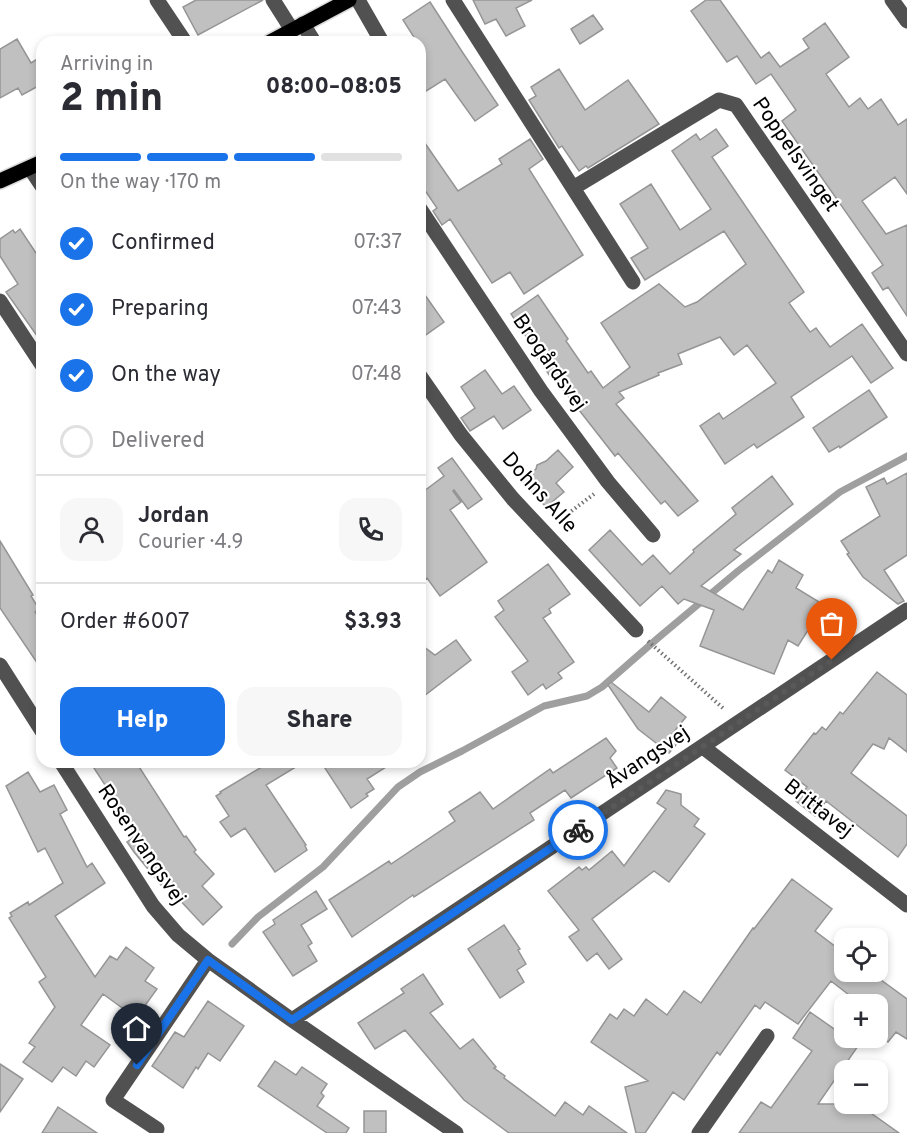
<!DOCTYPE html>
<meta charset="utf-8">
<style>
body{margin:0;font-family:Overpass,sans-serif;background:#f7f7f7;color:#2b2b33;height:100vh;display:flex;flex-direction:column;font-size:22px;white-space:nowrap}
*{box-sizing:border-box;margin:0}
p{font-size:20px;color:#7c7c81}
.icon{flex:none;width:33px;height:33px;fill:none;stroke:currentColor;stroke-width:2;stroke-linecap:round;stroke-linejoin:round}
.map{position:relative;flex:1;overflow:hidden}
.details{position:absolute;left:36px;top:36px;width:390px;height:732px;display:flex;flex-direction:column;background:#fff;border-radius:18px;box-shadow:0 3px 9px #0003}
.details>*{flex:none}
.buttons{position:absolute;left:834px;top:928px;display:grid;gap:12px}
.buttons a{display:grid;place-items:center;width:54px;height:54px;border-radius:12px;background:#fff;box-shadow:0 3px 9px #0003;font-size:30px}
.pin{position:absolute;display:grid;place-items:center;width:51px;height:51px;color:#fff;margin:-62px -26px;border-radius:50% 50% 50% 0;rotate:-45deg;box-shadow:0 0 6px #0007}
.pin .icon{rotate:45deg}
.courier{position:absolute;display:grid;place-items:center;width:60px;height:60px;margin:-30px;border:4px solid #1a73e8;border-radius:50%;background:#fff;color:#222;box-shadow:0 2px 8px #0007}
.overview em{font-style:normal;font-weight:800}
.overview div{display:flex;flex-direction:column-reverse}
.overview{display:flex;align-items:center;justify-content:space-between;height:102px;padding:0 24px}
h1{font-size:39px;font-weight:800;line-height:45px}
.bar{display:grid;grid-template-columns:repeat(4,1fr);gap:9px 6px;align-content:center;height:72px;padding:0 24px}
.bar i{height:8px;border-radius:4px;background:#e1e1e2}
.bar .current{background:#1a73e8}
.bar p{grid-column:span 4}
.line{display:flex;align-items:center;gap:15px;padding:0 24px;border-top:2px solid #e1e1e2}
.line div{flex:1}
.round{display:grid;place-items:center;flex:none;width:63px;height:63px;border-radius:18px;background:#f7f7f7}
ol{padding:0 24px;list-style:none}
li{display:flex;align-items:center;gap:18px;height:66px}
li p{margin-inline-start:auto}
li .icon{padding:6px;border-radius:50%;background:#1a73e8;color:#fff;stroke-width:4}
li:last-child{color:#7c7c81}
li i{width:33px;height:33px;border:3px solid #e1e1e2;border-radius:50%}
.cta{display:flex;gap:12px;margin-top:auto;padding:12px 24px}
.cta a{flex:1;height:69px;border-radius:18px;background:#1a73e8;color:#fff;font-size:24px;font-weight:800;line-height:69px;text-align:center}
.cta a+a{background:#f7f7f7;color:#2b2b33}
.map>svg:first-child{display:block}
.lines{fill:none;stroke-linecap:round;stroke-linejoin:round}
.stream{stroke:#9f9f9f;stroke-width:7}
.building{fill:#c0c0c0;stroke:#959595;stroke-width:1.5}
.major-casing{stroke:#dbdbdb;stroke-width:18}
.path{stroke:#737373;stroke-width:4;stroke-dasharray:1.5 3;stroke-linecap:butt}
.minor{stroke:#515151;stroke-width:15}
.major{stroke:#000;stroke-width:15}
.done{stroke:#595959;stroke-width:6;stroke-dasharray:0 10.8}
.route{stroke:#1a73e8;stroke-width:8}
.labels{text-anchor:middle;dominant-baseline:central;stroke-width:4.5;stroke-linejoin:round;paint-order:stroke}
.street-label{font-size:21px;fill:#000;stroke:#fff}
</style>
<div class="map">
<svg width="907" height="1133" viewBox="0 0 907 1133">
<rect width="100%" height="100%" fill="#fff"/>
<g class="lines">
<path class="stream" d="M232,944L258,917L323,867L398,787L420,772L462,751L544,706L587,696L602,687L658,638L738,571L840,492L907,456"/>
</g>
<path class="building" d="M196,0H263L198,35L183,7Z
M473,0H532L516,8L525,26L506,36L496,19L485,24Z
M706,0H720L761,58L769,52L780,67L809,48L803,39L825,23L849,57L826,74L849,107L860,98L868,109L881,99L898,125L907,119V194L895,177L862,201L886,234L907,225V316L888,287L883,290L872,273L883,265L782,121L796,110L771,74L756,84L737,56L727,62L691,11Z
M430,2L461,50L498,105L475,121L445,79L420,95V42H417L403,20Z
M593,15L603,29L580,44L571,29Z
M17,39L31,63L42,56V84L22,95L18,88L0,98V49Z
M559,69L585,110L628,80L659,124L588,168L586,166L579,171L562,146L559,148L529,100L536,96L531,87Z
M716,129L728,146L712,157L804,292L789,303L810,332L816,328L830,347L862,324L893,368L871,383L852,356L791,397L804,417L757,448L754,444L725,464L700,426L719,413L723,419L776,383L747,345L734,355L720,337L678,354L682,364L658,373L659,375L619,392L624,398L616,404L698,501L678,516L665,501L661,504L618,453L615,456L554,378L552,379L537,357L539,356L511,314L538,295L568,339L566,341L588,373L591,371L603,388L630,367L601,323L659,284L685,307L697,302L746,264L724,231L645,280L631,258L648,248L620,204L651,184L680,230L711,209L672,151L696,134L700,140Z
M420,136L458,191L502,164L499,159L530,139L543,159L529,169L583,255L524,294L510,272L492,283L450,219L442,225L433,211L437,208L420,183Z
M20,229L42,262V343L6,292L18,284L0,256V239L13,230L15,233Z
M420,288L444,322L420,339Z
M485,370L502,394L514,386L531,410L503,429L494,416L470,431L461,418L475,408L461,387Z
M869,390L887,417L840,448L839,446L829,452L813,428Z
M558,450L573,467L556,483L564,492L546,507L522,481L536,469L537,465L546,461Z
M452,458L482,499L468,509L454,490L453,491L461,502L450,510L487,562L440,596L427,578L420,584V494L444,476L438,468Z
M907,473V555L884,570L904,601L898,604L863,577L847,554L849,553L841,541L880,516L866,487L884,478L887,484Z
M772,476L793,504L734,550L741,554L701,586L743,610L768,570L772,573L779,560L803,575L796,588L824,605L798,646L788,640L774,674L700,646L714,610L684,599L678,604L662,586L640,606L589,550L610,530L642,565L653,555L670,574L694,552L693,550L736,514L732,508Z
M0,541L33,595L31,596L39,609L35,612L42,623V670L0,608Z
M548,564L570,594L549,609L551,613L543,618L574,662L558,673L562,678L546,689L543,684L528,695L512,672L528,661L495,617L504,610L498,601Z
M456,640L471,660L420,699V644L435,655Z
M877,672L907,695V752L889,738L884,749L873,744L851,773L907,816V844L898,857L826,801L815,816L796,801L807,787L785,770L814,733L816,734L822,727L826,730L840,712L843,714Z
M611,682L649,712L661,697L686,717L672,734L680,740L669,753L638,729L608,685Z
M606,738L616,751L610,758L617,768L571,798L565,790L530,813L534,820L414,897L413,895L352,937L329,900L389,861L391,864L455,821L449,812L480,792L493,809L550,769L553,773Z
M90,762H136L184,837L186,836L196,850L194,852L214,874L202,886L222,907L203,925L163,882L161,885L134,852L127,842L133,838L130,834L133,831L124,818L126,817Z
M270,762H304L266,785L306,845L305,846L307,850L275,872L245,828L231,837L220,822L229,816L216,796L221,793L220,792Z
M321,762H394L367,779L374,789L366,794L368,796L351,808Z
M28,772L40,792L54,785L67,810L60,814L87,867L92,863L105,883L55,916L95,977L110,956L117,960L126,947L154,968L145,981L157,989L136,1018L103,994L81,1025L110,1045L94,1067L86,1061L76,1076L63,1067L52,1082L23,1062L35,1047L29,1043L55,1007L39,982L46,977L9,918L12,916L10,913L28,902L29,905L63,883L45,848L38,852L6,786Z
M666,790L681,794V805L699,819L694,826L705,834L669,882L654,871L592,919L622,959L609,969L597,953L587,961L569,937L579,930L548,891L579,867L582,870L586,867L589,870L612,851L624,866L666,809L657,803Z
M792,879L832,909L815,931L844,953V972H870L907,999V1039L896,1032L888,1042L878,1035V1005H862L831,981L798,1024L765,1002L760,1009L755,1005L720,1055L717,1052L684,1100L673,1092L645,1133H636L625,1087L648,1081L591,1042L610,1014L617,1019L624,1009L634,1016L646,999L667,1015L684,991L701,1003L753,928L754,929Z
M316,891L327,909L301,925L312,943L308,946L317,961L293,976L263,932L275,924L273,920Z
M504,925L520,949L518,950L526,964L517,970L524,982L500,998L468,949Z
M423,974L443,1004L430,1013L460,1049L473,1039L496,1067L494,1068L505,1076L504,1078L555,1116L565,1102L583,1115L589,1106L627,1133H509L464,1100L405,1030L375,1049L358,1023L404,993L401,989Z
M208,1001L244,1026L220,1061L208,1053L198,1069L196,1067L183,1088L152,1066L175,1032L184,1037Z
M810,1012L844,1036V1038H847L858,1046L818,1104H858L899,1133H739L761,1102L771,1108L812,1051L793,1038Z
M275,1061L296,1075L302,1067L327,1084L321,1093L324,1096L317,1106L349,1128L346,1133H327L258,1086Z
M0,1064L23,1079L0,1112Z
M58,1107L97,1133H42Z
M364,1111H386V1133H364Z"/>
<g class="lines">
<defs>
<path id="major" d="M270,42L349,0
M0,181L42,162"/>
</defs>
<use href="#major" class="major-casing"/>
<path class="path" d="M557,522L594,494
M648,641L725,710"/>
<path class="minor" d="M157,0L185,42
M273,0L292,30
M358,0L382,42
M453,0L633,282
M892,0L907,21
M303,24L314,42
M30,168L42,186
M573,188L719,100L736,105L907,354
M420,209L541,391L608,482L653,535
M0,301L42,365
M420,376L461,435L513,499L636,630
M0,665L42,731
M703,747L907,905
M61,762L153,906L178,935L208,960L292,1020L456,1133
M292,1020L907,610
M157,1129L113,1100L208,960
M699,1133L767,1036"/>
<use href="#major" class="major"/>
</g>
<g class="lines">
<path class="done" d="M578,830L832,660"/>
<path class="route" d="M137,1065L208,960L292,1020L578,830"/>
</g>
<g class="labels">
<g class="street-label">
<text transform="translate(795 155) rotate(55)">Poppelsvinget</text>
<text transform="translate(549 363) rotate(55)">Brogårdsvej</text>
<text transform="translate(539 493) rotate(48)">Dohns Alle</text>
<text transform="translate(648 758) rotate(-34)">Åvangsvej</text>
<text transform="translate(818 809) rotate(38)">Brittavej</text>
<text transform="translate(141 845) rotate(56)">Rosenvangsvej</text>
</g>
</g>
</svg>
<div class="buttons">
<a><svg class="icon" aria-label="locate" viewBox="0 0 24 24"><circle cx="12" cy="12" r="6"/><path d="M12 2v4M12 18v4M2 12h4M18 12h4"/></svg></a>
<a>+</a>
<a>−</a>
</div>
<div class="pin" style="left:832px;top:660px;background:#ea580c"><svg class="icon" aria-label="bag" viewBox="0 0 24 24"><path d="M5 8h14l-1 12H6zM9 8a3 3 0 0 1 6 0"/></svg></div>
<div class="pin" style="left:137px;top:1065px;background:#1f2937"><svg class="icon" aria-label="home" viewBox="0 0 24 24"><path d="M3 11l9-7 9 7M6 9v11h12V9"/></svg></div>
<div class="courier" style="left:578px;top:830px"><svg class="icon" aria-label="bike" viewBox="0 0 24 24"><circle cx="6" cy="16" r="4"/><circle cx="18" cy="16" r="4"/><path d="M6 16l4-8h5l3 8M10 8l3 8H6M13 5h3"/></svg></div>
<section class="details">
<div class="overview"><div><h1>2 min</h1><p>Arriving in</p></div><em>08:00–08:05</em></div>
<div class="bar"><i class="current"></i><i class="current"></i><i class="current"></i><i></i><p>On the way · 170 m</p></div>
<ol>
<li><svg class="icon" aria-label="check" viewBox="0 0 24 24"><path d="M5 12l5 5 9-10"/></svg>Confirmed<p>07:37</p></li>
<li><svg class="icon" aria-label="check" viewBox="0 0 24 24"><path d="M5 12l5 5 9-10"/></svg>Preparing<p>07:43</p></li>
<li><svg class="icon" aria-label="check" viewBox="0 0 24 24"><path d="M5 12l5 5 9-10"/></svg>On the way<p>07:48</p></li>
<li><i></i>Delivered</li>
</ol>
<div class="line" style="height:108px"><a class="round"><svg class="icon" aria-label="person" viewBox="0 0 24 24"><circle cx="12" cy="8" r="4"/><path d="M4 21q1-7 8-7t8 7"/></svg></a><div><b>Jordan</b><p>Courier · 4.9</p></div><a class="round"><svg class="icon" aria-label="phone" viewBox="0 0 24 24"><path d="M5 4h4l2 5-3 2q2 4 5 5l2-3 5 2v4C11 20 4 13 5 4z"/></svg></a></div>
<div class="line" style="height:78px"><div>Order #6007</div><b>$3.93</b></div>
<div class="cta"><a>Help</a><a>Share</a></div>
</section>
</div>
